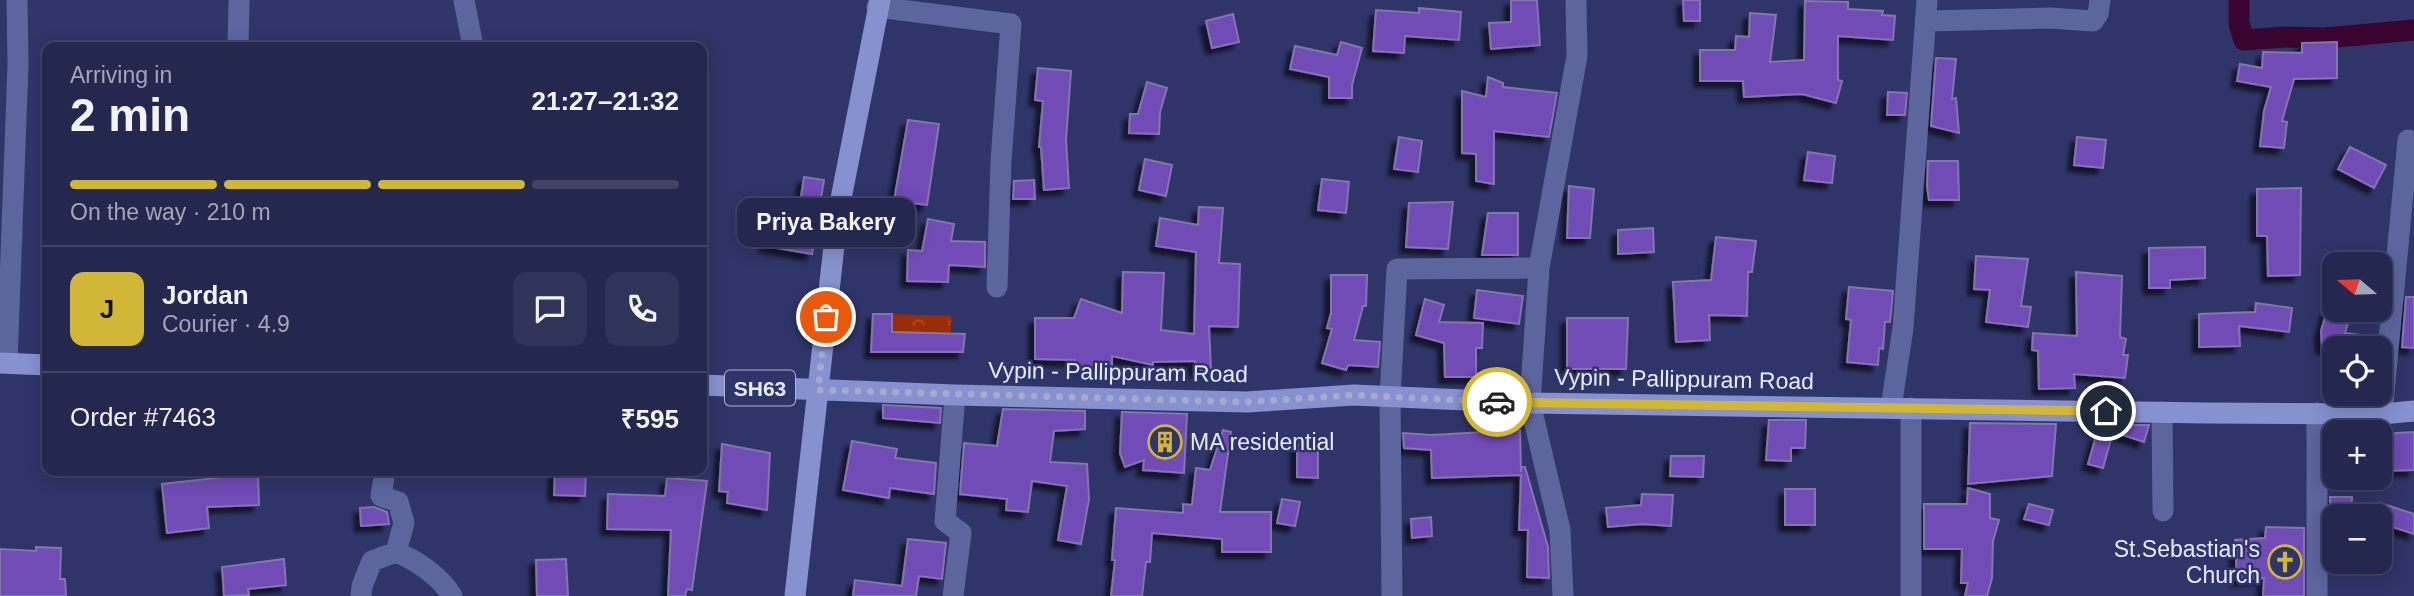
<!DOCTYPE html>
<meta charset="utf-8">
<style>
body{margin:0;font-family:Helvetica,sans-serif;background:#303459;color:#f1f3f6;height:100vh;display:flex;flex-direction:column;font-size:26px;white-space:nowrap}
*{box-sizing:border-box;margin:0}
p{font-size:23px;color:#a3a6b7}
.icon{flex:none;width:38px;height:38px;fill:none;stroke:currentColor;stroke-width:2;stroke-linecap:round;stroke-linejoin:round}
.map{position:relative;flex:1;overflow:hidden}
.details{position:absolute;left:42px;top:42px;width:665px;height:434px;display:flex;flex-direction:column;background:#24284f;border-radius:14px;box-shadow:0 4px 18px #0003,0 0 0 2px #414466}
.details>*{flex:none}
.needle{width:46px;rotate:289deg}
.controls{position:absolute;left:2322px;top:252px;display:grid;gap:14px}
.controls a{display:grid;place-items:center;width:70px;height:70px;border-radius:14px;background:#24284f;box-shadow:0 4px 18px #0003,0 0 0 2px #414466;font-size:35px}
.pin{position:absolute;display:grid;place-items:center;width:60px;height:60px;color:#fff;margin:-30px;border:4px solid #fff;border-radius:50%;box-shadow:0 2px 7px #0007}
.courier{position:absolute;display:grid;place-items:center;width:70px;height:70px;margin:-35px;border:5px solid #d2b736;border-radius:50%;background:#fff;color:#222;box-shadow:0 2px 9px #0007}
.bubble{position:absolute;height:49px;border-radius:14px;background:#24284f;box-shadow:0 4px 18px #0003,0 0 0 2px #414466;font-size:23px;font-weight:700;line-height:49px;text-align:center}
.head em{font-style:normal;font-weight:700}
.head div{display:flex;flex-direction:column-reverse}
.head{display:flex;align-items:center;justify-content:space-between;height:119px;padding:0 28px}
h1{font-size:46px;font-weight:700;line-height:52px}
.bar{display:grid;grid-template-columns:repeat(4,1fr);gap:10px 7px;align-content:center;height:84px;padding:0 28px}
.bar i{height:9px;border-radius:5px;background:#414466}
.bar .current{background:#d2b736}
.bar p{grid-column:span 4}
.line{display:flex;align-items:center;gap:18px;padding:0 28px;border-top:2px solid #414466}
.line div{flex:1}
.round{display:grid;place-items:center;flex:none;width:74px;height:74px;border-radius:14px;background:#303459}
.map>svg:first-child{display:block}
.park{fill:url(#park-crowns)}
.lines{fill:none;stroke-linecap:round;stroke-linejoin:round}
.canal{stroke:#390430;stroke-width:21}
.building{fill:#714bb6;stroke:#8474ae;stroke-width:2;filter:url(#shadow)}
.minor{stroke:#5d659e;stroke-width:21}
.major{stroke:#8791cf;stroke-width:21}
.done{stroke:#a7abca;stroke-width:7;stroke-dasharray:0 12.6}
.route{stroke:#d2b736;stroke-width:9}
.labels{text-anchor:middle;dominant-baseline:central;stroke-width:5;stroke-linejoin:round;paint-order:stroke}
.shield{fill:#303569;stroke:#b0b4d2;stroke-width:2}
.shield-label{font-size:21px;font-weight:bold;fill:#e7ebff}
.street-label{font-size:23px;fill:#e7ebff;stroke:#303569}
.poi-label{font-size:23px;fill:#e7ebff;stroke:#303569;text-anchor:start}
</style>
<div class="map">
<svg width="2414" height="596" viewBox="0 0 2414 596">
<defs>
<pattern id="park-crowns" width="20" height="18" patternUnits="userSpaceOnUse" patternTransform="scale(1.75)"><rect width="20" height="18" fill="#9c2c04"/><path d="M2 6a3 3 0 1 1 6 0M12 15a3 3 0 1 1 6 0" fill="none" stroke="#aa4b2a"/></pattern>
<filter id="shadow"><feDropShadow dx="-6" dy="6" stdDeviation="2" flood-color="#0009"/></filter>
</defs>
<rect width="100%" height="100%" fill="#303569"/>
<path class="park" d="M892,314L951,316V334L892,332Z"/>
<g class="lines">
<path class="canal" d="M2239,0V24L2244,40L2284,37L2325,38L2414,30"/>
</g>
<path class="building" d="M1511,0H1537L1540,45L1491,49L1489,23L1511,22Z
M1683,0H1700V21H1684Z
M1805,1L1848,2V9L1883,11L1882,15L1895,16L1893,40L1838,36V80L1842,81L1836,103L1802,94L1744,97L1743,81H1700V50H1735L1736,36L1749,37L1750,13L1776,15L1770,62L1804,60Z
M1419,8L1461,12L1459,40L1405,36L1404,53L1373,51L1376,10L1419,13Z
M1233,14L1239,42L1212,48L1206,21Z
M1341,42L1362,48L1352,85V98H1329V77L1290,69L1295,46L1337,55Z
M2337,42V78L2294,79L2282,121L2287,122L2284,148L2260,146L2264,111L2271,87L2237,81L2240,64L2262,68L2263,52L2302,53V43Z
M1936,58L1956,59L1952,99L1956,98L1959,133L1931,126Z
M1038,68L1071,71L1066,140L1069,188L1044,190L1041,147H1039L1043,101L1035,100Z
M1488,77L1503,83V87L1557,93L1549,137L1494,131V184L1476,181V154L1462,153V91L1486,97Z
M1147,82L1167,88L1160,112L1159,134L1129,133L1130,114H1138Z
M1888,92L1907,93L1905,115H1887Z
M908,120L939,124L927,205L894,201Z
M1399,137L1422,141L1418,172L1394,169Z
M2077,137L2106,140L2103,168L2074,165Z
M2350,147L2386,165L2374,188L2338,169Z
M1808,152L1835,156L1832,183L1804,180Z
M1145,159L1172,165L1166,196L1139,190Z
M1928,161H1958L1959,200H1929L1927,186Z
M804,177L824,180L812,254L765,246L772,207L799,210Z
M1322,179L1349,182L1346,213L1318,210Z
M1034,180L1035,199H1013L1014,181Z
M1569,186L1594,189L1590,238H1567Z
M2301,188L2300,275L2268,276L2267,236H2257V189Z
M1453,202L1448,249L1406,247L1409,203Z
M1199,207L1223,208L1219,263L1240,264L1238,327L1209,326L1211,370H1195V361L1153,362V365L1112,356V367H1076L1075,360L1035,359V318H1074L1081,299L1122,313L1123,272L1164,273L1161,330L1194,334L1196,252L1156,246L1160,218L1198,225Z
M1488,213H1518V255H1482Z
M928,219L954,224L951,241L985,242V267L949,265L948,282L907,281L908,250L922,251Z
M1653,228L1654,252L1618,254V230Z
M1716,237L1756,241L1752,272H1748L1747,316L1709,315L1710,340L1676,342L1673,282L1711,280Z
M2205,247V278L2170,280V288H2149V248Z
M1976,256L2028,259L2021,306L2031,307L2028,327L1986,322L1990,290L1974,289Z
M2076,272L2122,276L2120,337L2126,339L2123,355H2128L2125,378L2074,374L2075,388L2039,389L2038,351L2032,350L2033,333L2077,336Z
M1331,275H1367L1366,306H1363L1354,340L1380,342L1378,367L1348,365L1346,370L1322,363L1332,329L1327,328L1331,313Z
M1849,287L1893,291L1890,322H1885L1883,349L1879,348L1878,365L1847,362L1851,320L1846,319Z
M1477,290L1523,296L1519,324L1474,318Z
M2406,297H2414V348L2402,347Z
M1425,299L1444,305L1439,322L1483,323L1482,348H1476V377H1445L1444,343L1416,335Z
M2256,303L2292,308L2289,332L2239,326L2240,346L2199,347V314L2255,312Z
M2327,310H2352L2345,333L2376,337L2375,348H2322L2321,331Z
M873,314H892V332L965,334L963,352H871Z
M1567,318H1628L1626,369H1567Z
M883,405L941,408L940,423L883,418Z
M1003,409L1085,411V429L1054,431L1050,462L1087,464L1089,499L1081,544L1058,540L1067,486L1032,481L1028,512L1006,510L1007,499L960,494L964,443L997,446Z
M1122,412L1187,414L1184,473L1143,470L1144,460L1125,467L1120,453Z
M1769,420H1806L1805,448H1791V461L1766,460Z
M1970,423L2056,424L2052,476L1968,484Z
M2126,425H2149L2144,442L2123,435Z
M1223,430L1231,432L1220,512H1271V552H1222V539L1152,533L1150,562H1146L1142,596H1111L1115,560H1112L1116,508L1183,513V504L1192,505L1196,468L1210,470Z
M1520,430L1521,472V467H1525L1548,547L1549,578L1527,577L1528,530H1519L1521,475L1432,478L1431,450L1404,448L1403,433L1431,435Z
M2414,432V470L2380,471V434Z
M2096,436L2111,439L2103,468L2088,464Z
M852,441L897,449L895,458L936,463L934,494L890,488L889,498L843,490Z
M722,444L770,453L767,510L727,503L728,492L719,491Z
M1297,445H1318V478L1297,477Z
M1671,456H1704L1703,477L1670,476Z
M215,471H258L259,505L207,507L209,528L167,533L162,484L217,478Z
M555,471H586L585,496L554,495Z
M667,478L707,481L692,590L687,589L685,596H668L671,530L607,529L608,494L665,496Z
M1968,488L1990,494V518L1999,520L1993,541L1992,578L1987,596H1965L1968,583H1961L1962,549H1924V504H1967Z
M1785,489H1815V525H1785Z
M1642,494L1673,495L1671,526L1642,524L1608,527L1606,508L1641,505Z
M2330,497H2352L2351,516H2330Z
M1282,499L1300,502L1295,526L1277,523Z
M2380,503L2414,514V534L2380,523Z
M2029,504L2053,510L2049,525L2024,519Z
M374,507L387,512L389,524L361,526L360,508Z
M1431,517L1432,536L1412,538L1411,519Z
M2266,527L2304,528V596H2263L2264,578L2237,580L2235,540L2265,538Z
M908,539L946,543L942,579L919,576L916,596H853L855,580L902,586Z
M36,547L61,548L60,579H65L66,596H0V549L36,551Z
M284,559L286,585L248,589L249,595L224,596L222,567Z
M566,559L568,596H537L536,560Z"/>
<g class="lines">
<path class="minor" d="M464,0L473,47
M877,7L1011,24L1001,161L997,287
M1926,21L2050,18L2093,21L2098,14L2100,0
M238,47L239,0
M1539,268L1530,403L1560,530L1563,596
M7,363L18,65L17,0
M1891,408L1903,328L1927,0
M2162,412L2163,511
M2317,413V596
M2382,414L2408,140
M396,552C416,560 441,577 452,596
M361,596L362,586L372,561L396,552L404,523L398,502L381,496L385,471
M953,596L961,533L945,521L955,395
M1392,596L1390,397L1397,269L1539,268L1577,56L1576,0
M1911,596V408"/>
<path class="major" d="M0,363L47,365
M702,385L955,395L1247,402L1354,395L1530,403L2208,413L2382,414L2414,411
M795,596L837,219L880,0"/>
</g>
<g class="lines">
<path class="done" d="M826,317L818,390L1247,402L1354,395L1497,402"/>
<path class="route" d="M1497,402L2106,411"/>
</g>
<defs>
<symbol id="building-ring" viewBox="-11 -11 22 22"><circle r="9.5" fill="#303569" stroke="#d2b736" stroke-width="1.5"/><path d="M-4-6H4V6H1V3H-1V6H-4ZM-2.5-4.3h1.7v1.8h-1.7ZM.8-4.3h1.7v1.8H.8ZM-2.5-1h1.7V.8h-1.7ZM.8-1h1.7V.8H.8Z" fill="#d2b736"/></symbol>
<symbol id="church-ring" viewBox="-11 -11 22 22"><circle r="9.5" fill="#303569" stroke="#d2b736" stroke-width="1.5"/><path d="M-1.2-6h2.4v3.5h3.3v2.4h-3.3V6h-2.4V-.1h-3.3v-2.4h3.3Z" fill="#d2b736"/></symbol>
</defs>
<g fill-rule="evenodd">
<use href="#building-ring" x="1146" y="423" width="38" height="38"/>
<use href="#church-ring" x="2266" y="543" width="38" height="38"/>
</g>
<g class="labels">
<rect class="shield" x="725" y="370.5" width="70" height="35" rx="5"/>
<g class="shield-label">
<text x="760" y="388">SH63</text>
</g>
<g class="street-label">
<text transform="translate(1118 372) rotate(1)">Vypin - Pallippuram Road</text>
<text transform="translate(1684 379) rotate(1)">Vypin - Pallippuram Road</text>
</g>
<g class="poi-label">
<text x="1190" y="442">MA residential</text>
<text x="2260" y="549" text-anchor="end">St.Sebastian's<tspan x="2260" dy="26">Church</tspan></text>
</g>
</g>
</svg>
<div class="controls">
<a><svg class="needle" viewBox="-14 -14 28 28"><path d="M0-13l5 13h-10z" fill="#e53935"/><path d="M0 13l5-13h-10z" fill="#a3a6b7"/></svg></a>
<a><svg class="icon" aria-label="locate" viewBox="0 0 24 24"><circle cx="12" cy="12" r="6"/><path d="M12 2v4M12 18v4M2 12h4M18 12h4"/></svg></a>
<a>+</a>
<a>−</a>
</div>
<div class="pin" style="left:826px;top:317px;background:#ea580c"><svg class="icon" aria-label="bag" viewBox="0 0 24 24"><path d="M5 8h14l-1 12H6zM9 8a3 3 0 0 1 6 0"/></svg></div>
<div class="pin" style="left:2106px;top:411px;background:#1f2937"><svg class="icon" aria-label="home" viewBox="0 0 24 24"><path d="M3 11l9-7 9 7M6 9v11h12V9"/></svg></div>
<div class="courier" style="left:1497px;top:402px"><svg class="icon" aria-label="car" viewBox="0 0 24 24"><path d="M5 17H2v-5l4-1 3-4h7l3 4 3 1v5h-3M9 17h6M6 11h13"/><circle cx="7" cy="17" r="2"/><circle cx="17" cy="17" r="2"/></svg></div>
<div class="bubble" style="left:737px;top:198px;width:178px">Priya Bakery</div>
<section class="details">
<div class="head"><div><h1>2 min</h1><p>Arriving in</p></div><em>21:27–21:32</em></div>
<div class="bar"><i class="current"></i><i class="current"></i><i class="current"></i><i></i><p>On the way · 210 m</p></div>
<div class="line" style="height:126px"><b class="round" style="background:#d2b736;color:#111">J</b><div><b>Jordan</b><p>Courier · 4.9</p></div><a class="round"><svg class="icon" aria-label="chat" viewBox="0 0 24 24"><path d="M4 5h16v11H9l-5 4z"/></svg></a><a class="round"><svg class="icon" aria-label="phone" viewBox="0 0 24 24"><path d="M5 4h4l2 5-3 2q2 4 5 5l2-3 5 2v4C11 20 4 13 5 4z"/></svg></a></div>
<div class="line" style="height:91px"><div>Order #7463</div><b>₹595</b></div>
</section>
</div>
